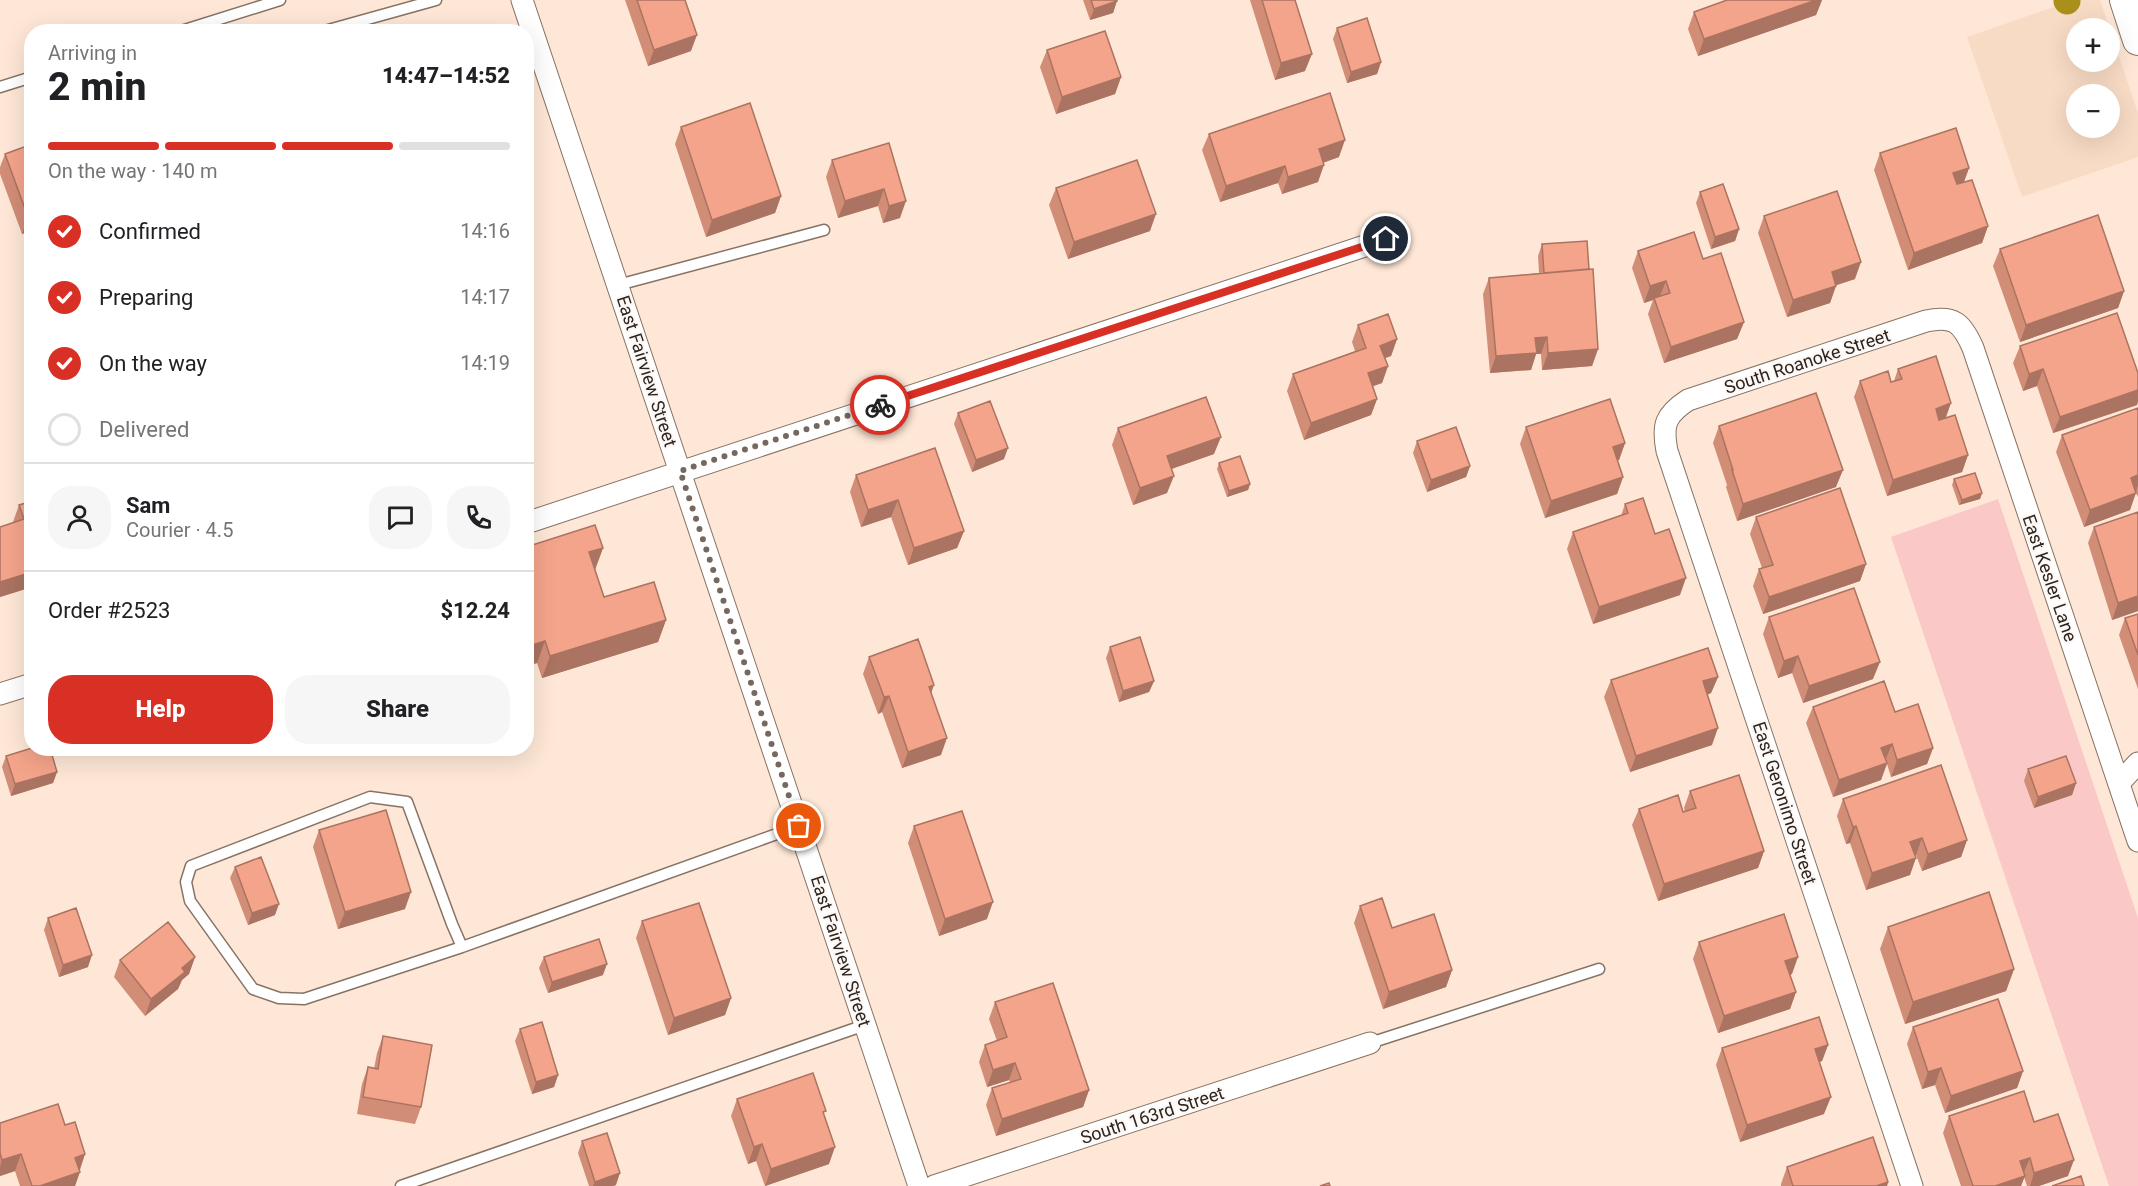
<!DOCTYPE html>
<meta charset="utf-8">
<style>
body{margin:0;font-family:Roboto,sans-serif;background:#f6f6f6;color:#202124;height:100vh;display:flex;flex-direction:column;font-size:22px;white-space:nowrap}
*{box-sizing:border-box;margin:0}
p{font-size:20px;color:#757577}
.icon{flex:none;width:33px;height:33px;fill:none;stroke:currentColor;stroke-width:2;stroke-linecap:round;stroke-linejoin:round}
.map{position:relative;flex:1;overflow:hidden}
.side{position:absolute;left:24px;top:24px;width:510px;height:732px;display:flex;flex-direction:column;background:#fff;border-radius:24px;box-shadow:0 6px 24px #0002}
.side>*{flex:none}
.controls{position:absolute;left:2066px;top:18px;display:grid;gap:12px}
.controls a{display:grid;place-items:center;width:54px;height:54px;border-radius:50%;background:#fff;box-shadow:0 6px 24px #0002;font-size:30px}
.pin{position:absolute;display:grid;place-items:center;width:51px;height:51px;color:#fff;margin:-26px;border:3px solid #fff;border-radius:50%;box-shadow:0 2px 6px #0007}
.courier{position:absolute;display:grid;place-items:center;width:60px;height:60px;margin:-30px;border:4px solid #d93025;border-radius:50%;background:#fff;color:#222;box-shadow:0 2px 8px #0007}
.headline em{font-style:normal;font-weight:800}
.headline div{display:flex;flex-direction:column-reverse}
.headline{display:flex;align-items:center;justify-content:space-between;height:102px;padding:0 24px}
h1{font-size:39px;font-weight:800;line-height:45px}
.bar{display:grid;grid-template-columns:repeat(4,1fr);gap:9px 6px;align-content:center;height:72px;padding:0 24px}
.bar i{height:8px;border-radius:4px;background:#e0e0e0}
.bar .on{background:#d93025}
.bar p{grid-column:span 4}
.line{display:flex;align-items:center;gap:15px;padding:0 24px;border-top:2px solid #e0e0e0}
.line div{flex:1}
.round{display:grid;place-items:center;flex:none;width:63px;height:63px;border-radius:24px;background:#f6f6f6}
ol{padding:0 24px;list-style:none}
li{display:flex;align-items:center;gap:18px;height:66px}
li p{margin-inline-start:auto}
li .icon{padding:6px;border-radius:50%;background:#d93025;color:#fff;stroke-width:4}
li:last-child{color:#757577}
li i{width:33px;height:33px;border:3px solid #e0e0e0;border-radius:50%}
.button{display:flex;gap:12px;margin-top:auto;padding:12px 24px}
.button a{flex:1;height:69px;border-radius:24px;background:#d93025;color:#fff;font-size:24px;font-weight:800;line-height:69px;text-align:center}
.button a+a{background:#f6f6f6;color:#202124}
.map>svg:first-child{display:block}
.built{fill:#f8dbc5;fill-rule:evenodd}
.green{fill:#fac8c7}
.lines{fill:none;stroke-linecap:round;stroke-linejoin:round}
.canal{stroke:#a9901a;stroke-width:27}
.service-casing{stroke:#877365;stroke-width:13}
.minor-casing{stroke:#877365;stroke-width:23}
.secondary-casing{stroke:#877365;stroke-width:32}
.service{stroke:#fff;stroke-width:10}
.minor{stroke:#fff;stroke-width:21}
.secondary{stroke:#fff;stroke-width:30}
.wall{fill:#d28d77}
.shaded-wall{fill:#ab7361}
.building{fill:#f4a48a;stroke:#ab7361;stroke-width:1.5}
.done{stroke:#76685e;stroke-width:6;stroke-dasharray:0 10.8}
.route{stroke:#d93025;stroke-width:8}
.labels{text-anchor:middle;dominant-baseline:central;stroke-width:4.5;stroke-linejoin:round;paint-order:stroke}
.street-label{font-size:18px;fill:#2c241e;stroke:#fdf8f5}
</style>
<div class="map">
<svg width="2138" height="1186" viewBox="0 0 2138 1186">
<rect width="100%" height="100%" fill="#fee7d6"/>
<path class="built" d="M2074,0H2100L2138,113V157L2022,197L1967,37ZM2076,28H2109V62H2076ZM2076,94H2109V128H2076Z"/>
<path class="green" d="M1998,499L2138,918V1186H2109L1891,537Z"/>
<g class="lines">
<path class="canal" d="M2067,0V1"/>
<defs>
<path id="service" d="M178,32L280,0
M321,32L436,0
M0,87L32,77
M31,119H32
M618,285L824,230
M462,947L304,999L279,998L253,989L190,901L186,882L191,866L370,797L407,802L452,924L462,947L799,826
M1370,1043L1599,969
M401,1186L865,1025"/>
<path id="minor" d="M522,0L919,1186
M526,523L1386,239
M0,694L32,684
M2119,783L2138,763
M934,1186L1370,1043
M1912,1186L1667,451C1662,425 1665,415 1688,400L1926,321C1954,315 1962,323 1973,348L2138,841"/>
<path id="secondary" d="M2125,0L2138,40"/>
</defs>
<use href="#service" class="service-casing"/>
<use href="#minor" class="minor-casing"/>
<use href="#secondary" class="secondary-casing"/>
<use href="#service" class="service"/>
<use href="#minor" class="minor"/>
<use href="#secondary" class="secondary"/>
</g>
<path class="wall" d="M625,0H685L691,51L648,66Z
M1083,0H1117L1113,13L1090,20Z
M1250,0H1295L1305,71L1275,80Z
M1727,0H1822L1816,15L1698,56L1688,29L1694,12Z
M1337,28L1381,62L1377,74L1347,83L1333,39Z
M1047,50L1121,77L1115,94L1056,114L1040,67Z
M681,127L781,196L775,213L706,237L675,144Z
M1209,134L1339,157L1323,163L1318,182L1282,194L1278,183L1220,202L1202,150Z
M889,143L900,218L883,223L878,206L838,218L826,177L832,160Z
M32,144V234L30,231L22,234L0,174V167L5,154Z
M1880,153L1969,168L1964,182L1988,226L1982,243L1908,270L1874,170Z
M1056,188L1150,231L1068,259L1049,205Z
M1700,192L1739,229L1735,241L1711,249L1696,203Z
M1764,216L1855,279L1836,285L1830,303L1787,317L1758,233Z
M1542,244L1589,269L1598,349L1592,366L1542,370L1541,354H1536L1531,370L1490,373L1483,294L1489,278L1539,273L1538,256Z
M2000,249L2124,291L2118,308L2020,342L1993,266Z
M1638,251L1703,259L1744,322L1737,339L1664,363L1648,314L1653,300L1644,303L1632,268Z
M1358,325L1397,339L1391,356L1385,358L1388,366L1382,383L1373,386L1377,399L1371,415L1304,440L1287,391L1293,374L1355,351L1352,342Z
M2020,346L2137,405L2053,433L2037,386L2023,391L2013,363Z
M1898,369L1946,418L1968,455L1962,472L1887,496L1854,397L1860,381H1894Z
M2138,408V497L2135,491L2130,510L2084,527L2056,452L2062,435Z
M958,413L1004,459L972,472L954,424Z
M1719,426L1836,487L1737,521L1726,487L1727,485L1713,443Z
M1526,427L1625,443L1619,460H1617L1623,477L1617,494L1545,518L1520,444Z
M1118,428L1214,454L1171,469L1167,493L1133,505L1112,445Z
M1417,441L1470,466L1466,477L1427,492L1413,453Z
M1219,463L1250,484L1248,490L1227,497L1217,469Z
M856,475L964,531L957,548L908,565L891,517L861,527L850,492Z
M1954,479L1982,493L1980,499L1959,505L1952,485Z
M32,501V587L0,597L13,522L19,505Z
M1625,504L1680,595L1593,624L1567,549L1573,532L1621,516Z
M1756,517L1866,564L1860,581L1763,614L1753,586L1759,569L1762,568L1750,534Z
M2094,527L2138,611L2112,620L2088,543Z
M603,548L595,569L604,597L666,620L658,642L542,678L537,663L526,666Z
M2138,614V689L2119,635L2125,618Z
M1769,617L1873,679L1803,703L1792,673L1778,678L1763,634Z
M1110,647L1154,681L1149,692L1119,702L1106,658Z
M869,657L941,755L902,768L882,712L878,714L863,674Z
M1718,677L1711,693L1707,695L1712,745L1630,772L1604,697L1611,680Z
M1813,707L1895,712L1933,748L1927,764L1891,777L1887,764L1881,780L1833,797L1806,723Z
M6,756L57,772L53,783L11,796L2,767Z
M2028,769L2076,783L2072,795L2034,808L2024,781Z
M1690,791L1764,851L1758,868L1658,901L1632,825L1639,809L1683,812H1685L1684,808Z
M1843,799L1967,840L1961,857L1922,871L1916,855H1915L1910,875L1866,890L1850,843L1846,844L1837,816Z
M914,826L987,919L939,936L908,843Z
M319,830L405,909L338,929L313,847Z
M235,867L275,915L248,925L230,878Z
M1360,906L1452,970L1446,987L1383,1009L1354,923Z
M48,918L88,967L59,977L44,930Z
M642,921L731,998L725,1015L668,1035L636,938Z
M1888,927L2014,969L2006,991L1905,1024L1880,949Z
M1699,942L1792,974L1790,975L1796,992L1790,1009L1718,1033L1693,959Z
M195,957L189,974L182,980L178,989L145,1016L114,977L120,960Z
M544,957L603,975L548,993L539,968Z
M995,1002L1089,1090L1083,1107L996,1136L986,1105L992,1088L1010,1082L1009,1080L987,1087L979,1062L985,1045L997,1041L989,1019Z
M1913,1027L2023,1071L2017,1088L1945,1113L1935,1085L1922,1089L1907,1044Z
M520,1029L558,1075L554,1087L532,1094L515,1041Z
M383,1036L421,1107L415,1124L357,1114L362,1084L368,1067L374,1069L377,1053Z
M1828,1045L1822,1061L1819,1062L1824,1114L1740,1142L1716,1065L1722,1048Z
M737,1099L824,1117L829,1164L765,1186L756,1161L748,1164L731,1116Z
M1949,1116L2034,1122L2068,1176L2039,1186H2027L2024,1177L2021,1186H1961L1943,1133Z
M0,1123L65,1125L85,1154L75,1186H20L15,1171L0,1176Z
M582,1141L616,1185L613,1186H589L578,1153Z
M1787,1167L1888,1182L1887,1186H1781V1184Z"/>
<path class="shaded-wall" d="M1816,0H1822L1816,15L1698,56L1704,39Z
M1117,1L1113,13L1090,20L1094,9Z
M697,35L691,51L648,66L654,50Z
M1312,54L1305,71L1275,80L1281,63Z
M1381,62L1377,74L1347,83L1351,72Z
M1121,77L1115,94L1056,114L1062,97Z
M1345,140L1339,157L1313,166L1319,149Z
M1324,165L1318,182L1282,194L1288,177Z
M1285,166L1278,183L1220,202L1226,186Z
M1969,168L1963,184L1947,190L1953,173Z
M884,189L878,206L838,218L845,201Z
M781,196L775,213L706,237L712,220Z
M906,201L900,218L883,223L889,206Z
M1156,214L1150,231L1068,259L1074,242Z
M32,216V228L30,231L22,234L28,217Z
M1988,226L1982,243L1908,270L1914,253Z
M1739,229L1735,241L1711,249L1715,237Z
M1861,262L1855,279L1825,289L1832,272Z
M1666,281L1659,298H1654L1653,300L1644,303L1650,286Z
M1836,286L1830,303L1787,317L1793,300Z
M2124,291L2118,308L2020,342L2026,325Z
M1744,322L1737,339L1664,363L1671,347Z
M1547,337L1541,354H1536L1531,370L1490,373L1496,356L1535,338Z
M1397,339L1391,356L1374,362L1380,346Z
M1598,349L1592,366L1542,370L1548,353Z
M1388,366L1382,383L1362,390L1368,373Z
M2043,369L2037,386L2023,391L2029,374Z
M2138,390V402L2137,405L2053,433L2060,417Z
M1377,399L1371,415L1304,440L1311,423Z
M1951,403L1945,420L1930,426L1936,409Z
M1221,437L1214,454L1160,473L1167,456Z
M1625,443L1619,460L1606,464L1613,447Z
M1008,448L1004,459L972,472L976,460Z
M1968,455L1962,472L1887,496L1893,480Z
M1470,466L1466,477L1427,492L1431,480Z
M1843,470L1836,487L1737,521L1743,504Z
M2138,475V485L2136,491L2124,495L2131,478Z
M1174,476L1167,493L1133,505L1140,488Z
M1623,477L1617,494L1545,518L1551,501Z
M1250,484L1248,490L1227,497L1229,491Z
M1982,493L1980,499L1959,505L1962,500Z
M2136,493L2130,510L2084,527L2090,510Z
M898,500L891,517L861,527L868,510Z
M964,531L957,548L908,565L914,548Z
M603,548L595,570L589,552Z
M1866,564L1860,581L1763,614L1769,597Z
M32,572V587L0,597V582Z
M1686,578L1680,595L1593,624L1599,607Z
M2138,596V611L2112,620L2118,603Z
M666,620L658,642L542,678L550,656Z
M545,641L537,663L526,666V647Z
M1798,656L1792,673L1778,678L1784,661Z
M1880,662L1873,679L1803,703L1809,686Z
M1718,677L1711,693L1697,698L1703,681Z
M1154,681L1149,692L1119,702L1123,691Z
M934,685L928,702L929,687Z
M889,696L882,712L878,714L884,697Z
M1718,728L1712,745L1630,772L1636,756Z
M947,738L941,755L902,768L908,752Z
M1892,744L1885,761L1881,748Z
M1933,748L1927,764L1891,777L1897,760Z
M1887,763L1881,780L1833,797L1839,780Z
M57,772L53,783L11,796L15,784Z
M2076,783L2072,795L2034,808L2038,797Z
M1856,826L1850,843L1846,844L1853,827Z
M1922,838L1916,855L1904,859L1910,842Z
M1967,840L1961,857L1922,871L1928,854Z
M1764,851L1758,868L1658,901L1664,884Z
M1916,858L1910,875L1866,890L1872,873Z
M411,892L405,909L338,929L345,912Z
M993,902L987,919L939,936L945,919Z
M279,904L275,915L248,925L252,913Z
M92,955L88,967L59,977L63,965Z
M195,957L189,974L182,980L178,989L145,1016L151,999L182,968Z
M1798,957L1792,974L1779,978L1785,961Z
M607,964L603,975L548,993L552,982Z
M2014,969L2006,991L1905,1024L1913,1002Z
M1452,970L1446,987L1383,1009L1389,992Z
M1796,992L1790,1009L1718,1033L1724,1016Z
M731,998L725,1015L668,1035L674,1018Z
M1828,1045L1822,1061L1809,1066L1815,1049Z
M1015,1063L1009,1080L987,1087L993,1070Z
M1941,1068L1935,1085L1922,1089L1928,1072Z
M2023,1071L2017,1088L1945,1113L1951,1096Z
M558,1075L554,1087L532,1094L536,1082Z
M1089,1090L1083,1107L996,1136L1002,1119Z
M1831,1097L1824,1114L1740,1142L1747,1125Z
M762,1144L756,1161L748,1164L754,1147Z
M835,1147L829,1164L765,1186L771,1169Z
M21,1154L15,1171L0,1176V1167L2,1160Z
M85,1154L79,1171L75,1158Z
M2030,1158L2023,1174L2020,1161Z
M2074,1160L2068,1176L2039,1186H2030L2034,1173Z
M80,1172L75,1186H40Z
M620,1173L616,1185L613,1186H593L595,1182Z
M2025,1176L2021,1186H1995Z
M1888,1182L1887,1186H1876Z"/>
<path class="building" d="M637,0H685L697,35L654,50Z
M1091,0H1117V1L1094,9Z
M1262,0H1295L1312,54L1281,63Z
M1727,0H1816L1704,39L1694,12Z
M1367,18L1381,62L1351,72L1337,28Z
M1105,31L1121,77L1062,97L1047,50Z
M1330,93L1345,140L1319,149L1324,165L1288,177L1285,166L1226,186L1209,134Z
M750,103L781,196L712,220L681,127Z
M1956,128L1969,168L1953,173L1957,184L1972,180L1988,226L1914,253L1880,153Z
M889,143L906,201L889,206L884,189L845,201L832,160Z
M32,144V216L28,217L5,154Z
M1137,160L1156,214L1074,242L1056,188Z
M1723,184L1739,229L1715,237L1700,192Z
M1837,191L1861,262L1832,272L1836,286L1793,300L1764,216Z
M2098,215L2124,291L2026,325L2000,249Z
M1694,232L1703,259L1721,253L1744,322L1671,347L1654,298L1670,293L1666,281L1650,286L1638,251Z
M1587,241L1589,269L1544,273L1542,244Z
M1593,269L1598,349L1548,353L1547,337L1535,338L1537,353L1496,356L1489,278Z
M2117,313L2138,373V390L2060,417L2043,369L2029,374L2020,346Z
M1388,314L1397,339L1380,346L1388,366L1368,373L1377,399L1311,423L1293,374L1366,348L1358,325Z
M1936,356L1951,403L1936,409L1939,420L1955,415L1968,455L1893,480L1860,381L1888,371L1891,382L1902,379L1898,369Z
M1816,393L1843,470L1743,504L1732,470H1733L1719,426Z
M1206,397L1221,437L1167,456L1174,476L1140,488L1118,428Z
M1610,399L1625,443L1613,447L1623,477L1551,501L1526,427Z
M990,401L1008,448L976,460L958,413Z
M2138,408V475L2131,478L2136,493L2090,510L2062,435Z
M1456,427L1470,466L1431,480L1417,441Z
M935,448L964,531L914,548L898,500L868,510L856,475Z
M1240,456L1250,484L1229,491L1219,463Z
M1975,473L1982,493L1962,500L1954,479Z
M1840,488L1866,564L1769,597L1759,569L1773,565L1756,517Z
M1643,498L1655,534L1669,529L1686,578L1599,607L1573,532L1628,513L1625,504Z
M32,501V572L0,582V527L24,519L19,505Z
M2138,512V596L2118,603L2094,527Z
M595,525L603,548L589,552L604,597L654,582L666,620L550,656L545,641L526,647V547Z
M1854,588L1880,662L1809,686L1798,656L1784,661L1769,617Z
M2138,614V655L2125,618Z
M1140,637L1154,681L1123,691L1110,647Z
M918,639L934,685L929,687L947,738L908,752L889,696L884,697L869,657Z
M1708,648L1718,677L1703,681L1718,728L1636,756L1611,680Z
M1884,681L1895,712L1918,704L1933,748L1897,760L1892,744L1881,748L1887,763L1839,780L1813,707Z
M32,748H50L57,772L15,784L6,756Z
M2066,756L2076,783L2038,797L2028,769Z
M1941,765L1967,840L1928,854L1922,838L1910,842L1916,858L1872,873L1856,826L1853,827L1843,799Z
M1739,775L1764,851L1664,884L1639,809L1678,795L1683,812L1696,808L1690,791Z
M386,810L411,892L345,912L319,830Z
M962,811L993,902L945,919L914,826Z
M261,857L279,904L252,913L235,867Z
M1989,892L2014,969L1913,1002L1888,927Z
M1382,898L1392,928L1434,914L1452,970L1389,992L1360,906Z
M699,903L731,998L674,1018L642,921Z
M76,908L92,955L63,965L48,918Z
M1784,914L1798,957L1785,961L1796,992L1724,1016L1699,942Z
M168,922L195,957L182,968L185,972L151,999L120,960Z
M599,939L607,964L552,982L544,957Z
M1053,983L1089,1090L1002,1119L992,1088L1021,1079L1015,1063L993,1070L985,1045L1007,1037L995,1002Z
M1998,999L2023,1071L1951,1096L1941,1068L1928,1072L1913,1027Z
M1819,1017L1828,1045L1815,1049L1831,1097L1747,1125L1722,1048Z
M542,1022L558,1075L536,1082L520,1029Z
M383,1036L432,1045L421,1107L363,1097L368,1067L378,1069Z
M813,1073L826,1111L823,1112L835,1147L771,1169L762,1144L754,1147L737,1099Z
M2024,1091L2034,1122L2058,1114L2074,1160L2034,1173L2030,1158L2020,1161L2025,1176L1995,1186H1973L1949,1116Z
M58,1104L65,1125L75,1122L85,1154L75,1158L80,1172L40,1186H32L21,1154L2,1160L0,1153V1123Z
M607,1133L620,1173L595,1182L582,1141Z
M1873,1137L1888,1182L1876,1186H1793L1787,1167Z
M2081,1176L2084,1186H2052Z
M1329,1183L1330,1186H1320Z"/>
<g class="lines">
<path class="done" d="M799,826L680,471L880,405"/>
<path class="route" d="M880,405L1386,239"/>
</g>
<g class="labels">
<g class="street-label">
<text transform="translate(1807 361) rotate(-18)">South Roanoke Street</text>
<text transform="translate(647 371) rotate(72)">East Fairview Street</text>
<text transform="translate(2050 578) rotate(71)">East Kesler Lane</text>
<text transform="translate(1785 803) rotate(72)">East Geronimo Street</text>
<text transform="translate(841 951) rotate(72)">East Fairview Street</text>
<text transform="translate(1152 1115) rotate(-18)">South 163rd Street</text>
</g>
</g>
</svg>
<div class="controls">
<a>+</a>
<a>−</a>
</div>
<div class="pin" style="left:799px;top:826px;background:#ea580c"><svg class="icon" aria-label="bag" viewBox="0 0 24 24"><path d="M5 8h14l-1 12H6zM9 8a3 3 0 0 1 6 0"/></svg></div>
<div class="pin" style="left:1386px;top:239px;background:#1f2937"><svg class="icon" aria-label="home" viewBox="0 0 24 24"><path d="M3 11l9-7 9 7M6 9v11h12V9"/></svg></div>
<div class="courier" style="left:880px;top:405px"><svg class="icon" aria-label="bike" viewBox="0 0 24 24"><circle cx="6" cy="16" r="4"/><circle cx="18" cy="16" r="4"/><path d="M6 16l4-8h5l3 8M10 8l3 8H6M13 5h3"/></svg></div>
<section class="side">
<div class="headline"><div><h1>2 min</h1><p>Arriving in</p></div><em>14:47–14:52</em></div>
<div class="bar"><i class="on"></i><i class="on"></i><i class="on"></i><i></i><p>On the way · 140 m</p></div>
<ol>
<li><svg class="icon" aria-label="check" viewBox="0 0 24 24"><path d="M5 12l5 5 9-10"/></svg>Confirmed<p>14:16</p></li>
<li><svg class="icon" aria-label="check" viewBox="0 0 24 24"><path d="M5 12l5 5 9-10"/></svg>Preparing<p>14:17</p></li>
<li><svg class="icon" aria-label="check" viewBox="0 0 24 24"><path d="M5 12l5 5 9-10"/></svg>On the way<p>14:19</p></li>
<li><i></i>Delivered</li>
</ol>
<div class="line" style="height:108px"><a class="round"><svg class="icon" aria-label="person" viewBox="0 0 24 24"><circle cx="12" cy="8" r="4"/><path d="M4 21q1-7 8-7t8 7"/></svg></a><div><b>Sam</b><p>Courier · 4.5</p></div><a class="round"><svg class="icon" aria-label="chat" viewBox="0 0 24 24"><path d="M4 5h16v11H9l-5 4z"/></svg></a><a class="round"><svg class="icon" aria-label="phone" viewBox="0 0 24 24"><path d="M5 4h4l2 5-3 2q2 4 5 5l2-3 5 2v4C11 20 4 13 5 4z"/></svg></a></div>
<div class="line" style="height:78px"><div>Order #2523</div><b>$12.24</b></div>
<div class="button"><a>Help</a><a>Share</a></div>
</section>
</div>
